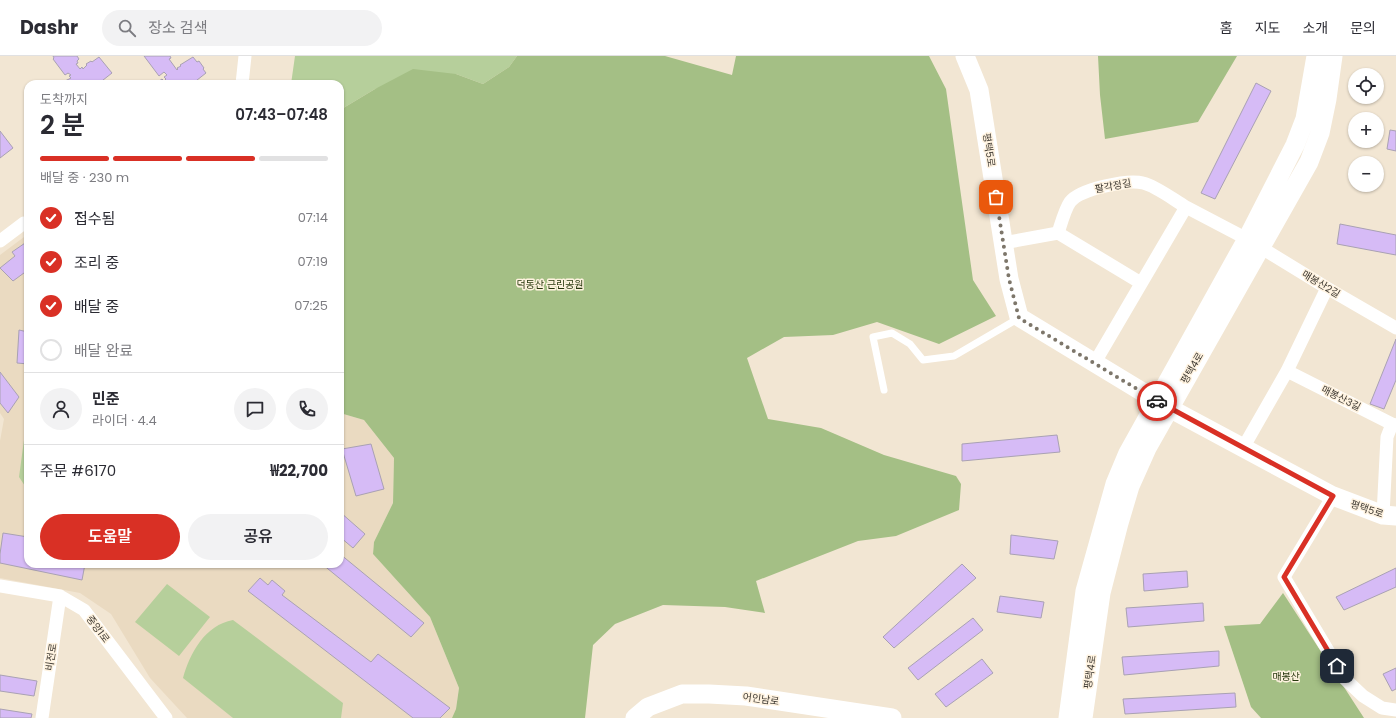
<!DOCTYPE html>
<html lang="ko">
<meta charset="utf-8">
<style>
body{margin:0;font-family:Poppins,"Noto Sans KR",sans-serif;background:#f2f2f3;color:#2b2b33;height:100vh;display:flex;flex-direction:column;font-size:15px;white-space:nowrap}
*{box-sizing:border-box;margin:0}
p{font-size:13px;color:#7c7c81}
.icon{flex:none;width:22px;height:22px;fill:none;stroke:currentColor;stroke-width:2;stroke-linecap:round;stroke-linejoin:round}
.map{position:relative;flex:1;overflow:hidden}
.drawer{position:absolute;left:24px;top:24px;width:320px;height:488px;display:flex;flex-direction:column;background:#fff;border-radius:12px;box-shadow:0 1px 3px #0004}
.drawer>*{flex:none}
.fabs{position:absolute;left:1348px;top:12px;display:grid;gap:8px}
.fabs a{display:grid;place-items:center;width:36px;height:36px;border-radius:50%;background:#fff;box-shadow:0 1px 3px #0004;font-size:20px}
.pin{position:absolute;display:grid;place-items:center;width:34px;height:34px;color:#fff;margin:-17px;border-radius:8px;box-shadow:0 2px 6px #0006}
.courier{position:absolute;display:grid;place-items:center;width:40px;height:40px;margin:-20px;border:3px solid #d93025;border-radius:50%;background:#fff;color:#222;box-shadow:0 1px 5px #0007}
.summary em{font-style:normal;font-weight:600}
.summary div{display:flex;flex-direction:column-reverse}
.summary{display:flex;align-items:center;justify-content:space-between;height:68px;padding:0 16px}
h1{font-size:26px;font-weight:600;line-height:30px}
.bar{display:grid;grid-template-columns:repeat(4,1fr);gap:6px 4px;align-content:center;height:48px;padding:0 16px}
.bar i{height:5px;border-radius:3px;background:#e1e1e2}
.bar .current{background:#d93025}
.bar p{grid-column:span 4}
.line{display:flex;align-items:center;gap:10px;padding:0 16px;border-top:1px solid #e1e1e2}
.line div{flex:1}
.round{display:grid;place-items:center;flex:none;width:42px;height:42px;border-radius:21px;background:#f2f2f3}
ol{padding:0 16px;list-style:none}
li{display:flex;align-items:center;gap:12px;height:44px}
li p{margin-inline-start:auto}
li .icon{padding:4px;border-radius:50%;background:#d93025;color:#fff;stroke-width:4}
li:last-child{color:#7c7c81}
li i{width:22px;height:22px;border:2px solid #e1e1e2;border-radius:50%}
.cta{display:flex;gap:8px;margin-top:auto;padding:8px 16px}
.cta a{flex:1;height:46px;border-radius:24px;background:#d93025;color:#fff;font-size:16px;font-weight:600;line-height:46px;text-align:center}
.cta a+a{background:#f2f2f3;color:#2b2b33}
header{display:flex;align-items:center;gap:24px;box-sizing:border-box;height:56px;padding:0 20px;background:#fff;border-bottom:1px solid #e1e1e2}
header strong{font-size:19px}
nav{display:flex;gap:22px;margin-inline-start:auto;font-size:14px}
.search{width:280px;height:36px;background:#f2f2f3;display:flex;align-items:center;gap:10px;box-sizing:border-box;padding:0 14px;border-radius:22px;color:#7c7c81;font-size:15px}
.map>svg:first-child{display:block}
.built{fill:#eadac1}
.green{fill:#b6cf9b}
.forest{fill:#a4bf85}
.building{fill:#d6bbf6;stroke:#a9a1b3}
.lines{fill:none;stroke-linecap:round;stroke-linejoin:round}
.lane{stroke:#fff;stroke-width:7}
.street{stroke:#fff;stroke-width:13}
.secondary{stroke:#fff;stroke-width:19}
.done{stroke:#7d766a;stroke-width:4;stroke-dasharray:0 7.2}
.route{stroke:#d93025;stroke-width:5}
.labels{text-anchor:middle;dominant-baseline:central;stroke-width:3;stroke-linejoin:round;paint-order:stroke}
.street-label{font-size:10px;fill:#3e3932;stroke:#fff3e0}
.park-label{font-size:10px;fill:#27380d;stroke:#fff3e0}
</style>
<header>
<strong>Dashr</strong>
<div class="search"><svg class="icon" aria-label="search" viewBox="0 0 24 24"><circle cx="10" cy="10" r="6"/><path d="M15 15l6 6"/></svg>장소 검색</div>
<nav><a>홈</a><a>지도</a><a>소개</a><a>문의</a></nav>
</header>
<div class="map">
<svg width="1396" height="662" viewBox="0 0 1396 662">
<rect width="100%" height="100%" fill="#f2e6d3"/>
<path class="built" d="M28,178V508H340V357L364,364L394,402L393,447L374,486L373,498L430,561L459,632L456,653L452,662H187L150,622L111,558L80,537L0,522V385L4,363L0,357V199Z"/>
<path class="green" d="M295,0H517L509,11L483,28L456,18L375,33L340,54V28H291Z
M28,361V430H25L19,421L27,362Z
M167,528L210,561L179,600L135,566Z
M233,564L343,647L341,662H233L183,622C190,597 205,569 233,564Z"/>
<path class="forest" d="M517,0H665L732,19L736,0H929L946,33L973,224L996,260L939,288L877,266L833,279L784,281L747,302L768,363L821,372L884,399L956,420L961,428L959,454L896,480L858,485L756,525L765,557L725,551L663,549L615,568L593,589L585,662H452L456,653L459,632L430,561L373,498L374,486L393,447L394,402L364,364L340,357V54L375,33L413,13L456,18L483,28L509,11Z
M1098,0H1237L1198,66L1105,83L1100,39Z
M1283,537L1364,662H1261L1251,651L1224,570L1260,568Z"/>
<path class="building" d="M53,0H77L79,3L77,5L78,7L76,8L80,13L82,11L83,13L87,9L86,8L91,5L92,6L99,1L112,17L98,28H61L64,24L65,25L71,22L69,20L71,19L68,17L65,19L53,3L54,2Z
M144,0H170L171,2L169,3L177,14L178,13L177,12L181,10L180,9L193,1L197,6L199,5L204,12L203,13L206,17L192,28H155L162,23L164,25L166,23L164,21L167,19L164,16L159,20Z
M1256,27L1271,35L1215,143L1201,137Z
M1390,74L1396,75V95L1387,93Z
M0,75L13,92L0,102Z
M1340,168L1396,179V199L1337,188Z
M28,185V214L13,225L0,212L15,200L12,196Z
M19,274L28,276V308L17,307Z
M1396,283V324L1384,353L1370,348Z
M0,316L19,341L8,357L0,347Z
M1057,379L1060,396L962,405V388Z
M371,388L384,433L356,440L342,393Z
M340,456L365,478L353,492L340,481Z
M3,477L28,481V508H85L82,524L0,507V498Z
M1011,479L1058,485L1054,503L1010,498Z
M340,498L424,567L411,581L322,508H340Z
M962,508L976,522L894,592L883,581Z
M1396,512V531L1344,554L1336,541Z
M1187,515L1188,531L1144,535L1143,518Z
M260,522L268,529L272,524L285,535L282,539L371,606L378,598L450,652L440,662H413L248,535Z
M1000,540L1044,546L1041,562L997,556Z
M1203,547L1204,565L1128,571L1126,552Z
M973,562L983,574L918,624L908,612Z
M1219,595V610L1124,619L1122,601Z
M982,603L993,617L946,651L935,638Z
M1396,612V633L1392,635L1383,618Z
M0,619L37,625L34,640L0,635Z
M1235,637L1236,651L1125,658L1123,643Z
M0,653L32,658L31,662H0Z"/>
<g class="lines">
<path class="lane" d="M884,334L873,281L892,277L910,288L923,304L954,300L1019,262"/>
<path class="street" d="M242,28L245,0
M0,185L24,167H28
M1003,187L1058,177
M1141,227L1058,177C1061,168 1065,153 1070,146C1080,133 1128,123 1143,127C1156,130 1174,144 1186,151
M1094,308L1186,151L1247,183L1327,232L1396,272
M1287,315L1392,368L1396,369
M1243,392L1287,315L1327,232
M1333,440L1284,521L1345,623L1363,640L1382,652L1396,654
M1383,459L1387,381L1392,368
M0,530L60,540L84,554L166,662
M42,662L60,540"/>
<path class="secondary" d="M965,0L979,34L1009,223L1019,261L1169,352L1333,440L1383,459L1396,460
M635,662L648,651L682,638H709L746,640L892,662
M1068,662L1085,535L1115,428L1128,397L1247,183L1295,89L1305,63L1316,0
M1083,662L1101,537L1119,467L1130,430L1147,392L1309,106L1320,77L1327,43L1333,0"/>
</g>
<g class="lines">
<path class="done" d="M996,141L1009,223L1019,262L1157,345"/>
<path class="route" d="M1157,345L1333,440L1284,521L1337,610"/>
</g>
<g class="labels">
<g class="street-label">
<text transform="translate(989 94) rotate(81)">평택5로</text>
<text transform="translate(1113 130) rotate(-10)">팔각정길</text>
<text transform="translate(1321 228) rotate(31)">매봉산2길</text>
<text transform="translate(1192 312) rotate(-60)">평택4로</text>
<text transform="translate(1341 342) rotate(27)">매봉산3길</text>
<text transform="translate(1367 453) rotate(19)">평택5로</text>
<text transform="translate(98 573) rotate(53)">중앙1로</text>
<text transform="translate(51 601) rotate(-81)">비전로</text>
<text transform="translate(1090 616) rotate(-82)">평택4로</text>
<text transform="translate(761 643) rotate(8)">어인남로</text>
</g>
<g class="park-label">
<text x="550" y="228">덕동산 근린공원</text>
<text x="1286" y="620">매봉산</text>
</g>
</g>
</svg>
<div class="fabs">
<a><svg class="icon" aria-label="locate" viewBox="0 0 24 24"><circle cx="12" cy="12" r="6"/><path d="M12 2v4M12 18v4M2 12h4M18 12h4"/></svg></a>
<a>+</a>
<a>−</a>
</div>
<div class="pin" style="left:996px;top:141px;background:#ea580c"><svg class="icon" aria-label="bag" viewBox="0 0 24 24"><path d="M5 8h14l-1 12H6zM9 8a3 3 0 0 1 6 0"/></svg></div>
<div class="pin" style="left:1337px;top:610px;background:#1f2937"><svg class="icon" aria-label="home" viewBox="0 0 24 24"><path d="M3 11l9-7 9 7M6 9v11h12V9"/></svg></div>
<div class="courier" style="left:1157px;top:345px"><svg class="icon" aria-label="car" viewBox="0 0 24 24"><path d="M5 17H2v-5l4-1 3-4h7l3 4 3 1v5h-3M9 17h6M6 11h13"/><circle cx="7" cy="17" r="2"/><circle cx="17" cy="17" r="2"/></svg></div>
<section class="drawer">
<div class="summary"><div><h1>2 분</h1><p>도착까지</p></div><em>07:43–07:48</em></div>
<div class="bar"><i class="current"></i><i class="current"></i><i class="current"></i><i></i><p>배달 중 · 230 m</p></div>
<ol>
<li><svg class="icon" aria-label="check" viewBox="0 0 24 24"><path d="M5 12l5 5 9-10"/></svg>접수됨<p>07:14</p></li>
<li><svg class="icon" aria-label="check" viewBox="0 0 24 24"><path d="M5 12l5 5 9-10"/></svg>조리 중<p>07:19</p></li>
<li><svg class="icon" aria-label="check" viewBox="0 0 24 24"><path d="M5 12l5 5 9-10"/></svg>배달 중<p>07:25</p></li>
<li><i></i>배달 완료</li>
</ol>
<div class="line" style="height:72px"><a class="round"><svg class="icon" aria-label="person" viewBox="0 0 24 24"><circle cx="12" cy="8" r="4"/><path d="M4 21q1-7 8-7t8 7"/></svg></a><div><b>민준</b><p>라이더 · 4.4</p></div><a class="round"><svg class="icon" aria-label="chat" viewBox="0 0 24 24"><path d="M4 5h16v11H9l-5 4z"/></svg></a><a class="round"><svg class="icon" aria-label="phone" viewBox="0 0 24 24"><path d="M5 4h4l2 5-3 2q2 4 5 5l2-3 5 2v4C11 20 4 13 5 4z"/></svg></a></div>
<div class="line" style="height:52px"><div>주문 #6170</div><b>₩22,700</b></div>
<div class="cta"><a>도움말</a><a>공유</a></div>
</section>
</div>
